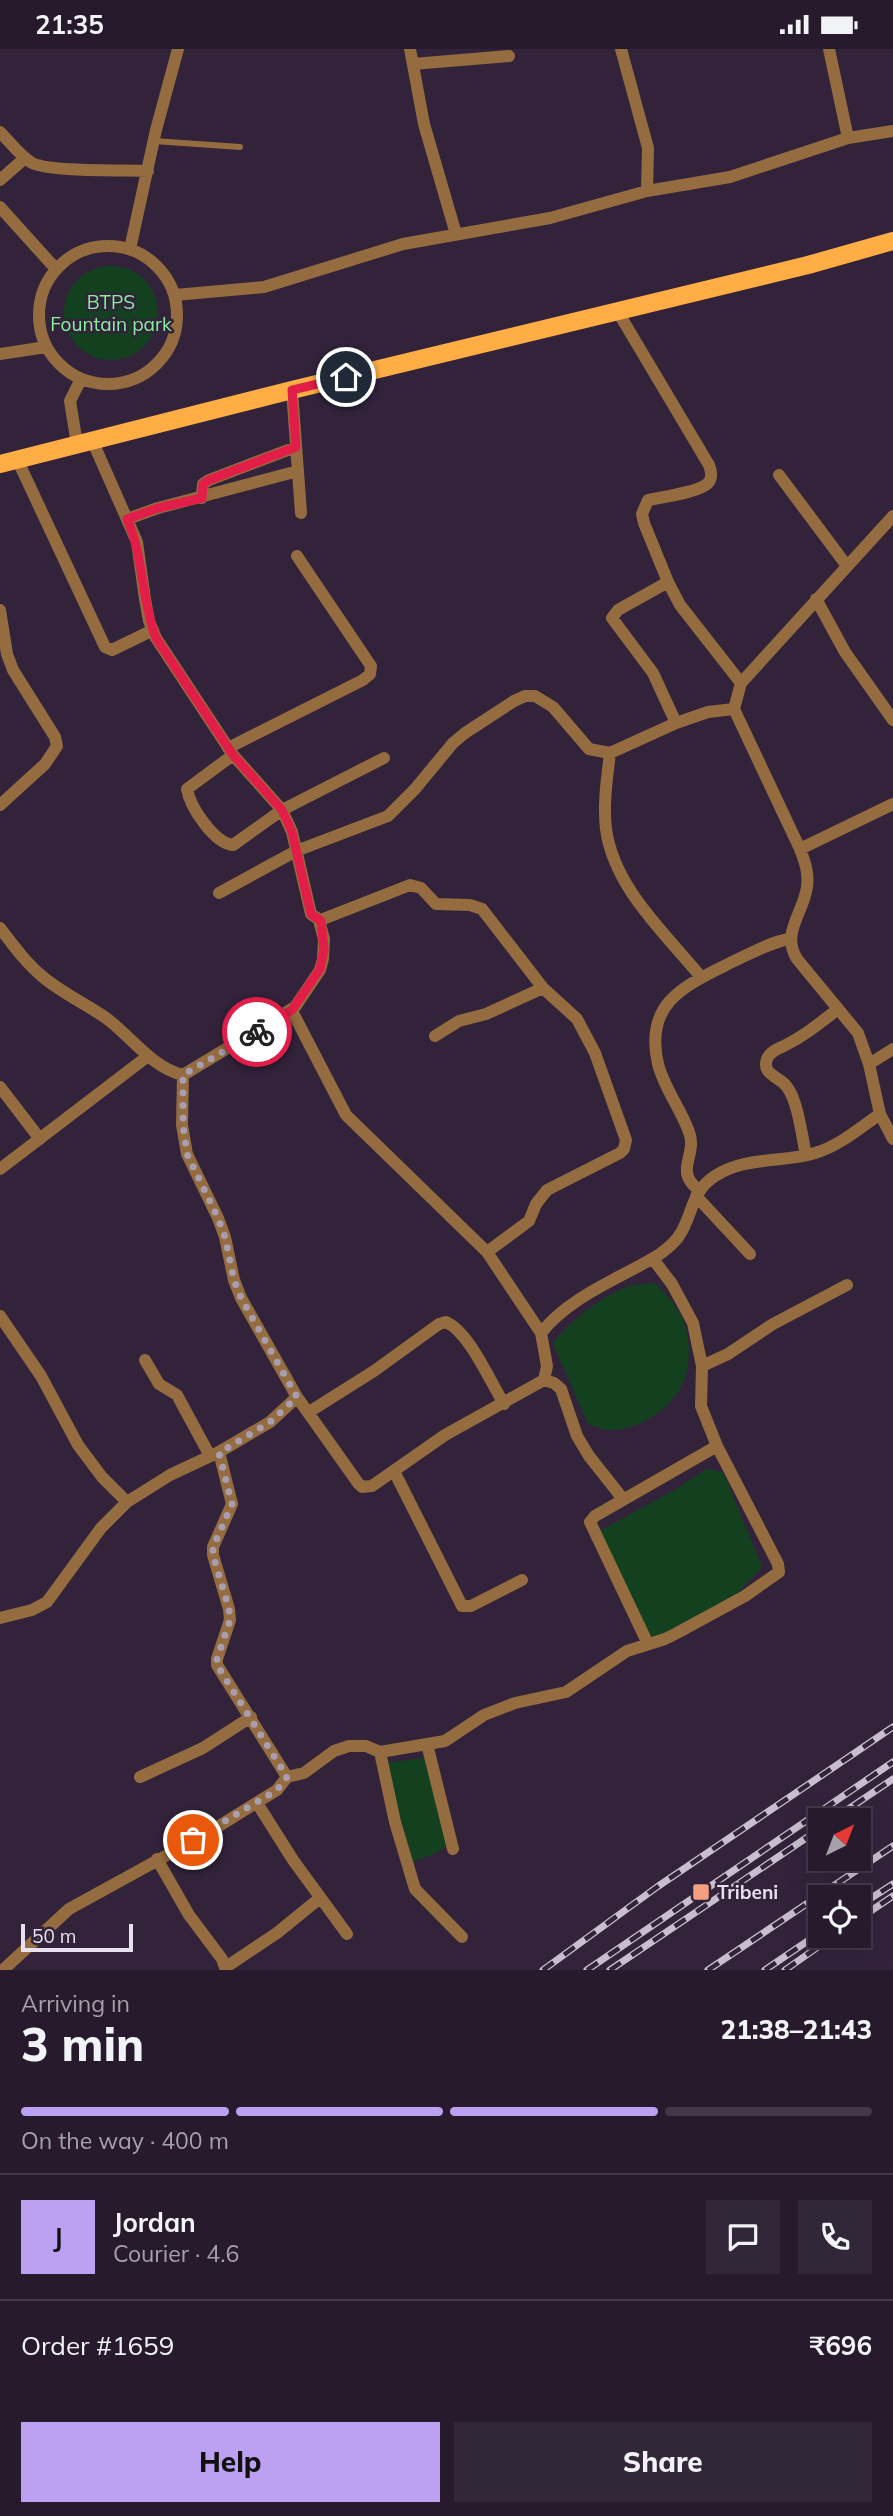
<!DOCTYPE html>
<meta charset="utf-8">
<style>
body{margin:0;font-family:Mulish,sans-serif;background:#322738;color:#f1f3f6;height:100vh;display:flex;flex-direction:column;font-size:26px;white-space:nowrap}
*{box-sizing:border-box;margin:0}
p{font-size:23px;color:#a4a1a9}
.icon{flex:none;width:38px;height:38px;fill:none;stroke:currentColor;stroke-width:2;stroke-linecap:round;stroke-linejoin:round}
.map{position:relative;height:1921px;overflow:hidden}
.panel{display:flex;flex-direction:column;background:#261a2c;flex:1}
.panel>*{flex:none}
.needle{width:46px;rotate:42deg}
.tools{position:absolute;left:808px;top:1759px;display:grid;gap:14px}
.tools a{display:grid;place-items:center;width:63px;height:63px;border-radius:0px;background:#261a2c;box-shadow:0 7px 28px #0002,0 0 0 2px #423848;font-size:35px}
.scale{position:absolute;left:21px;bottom:18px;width:112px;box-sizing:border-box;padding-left:7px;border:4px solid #e9e0ef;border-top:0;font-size:19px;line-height:24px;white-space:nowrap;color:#e9e0ef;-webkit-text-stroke:5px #32233b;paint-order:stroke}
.pin{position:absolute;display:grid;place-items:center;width:60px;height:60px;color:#fff;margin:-30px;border:4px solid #fff;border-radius:50%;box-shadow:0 2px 7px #0007}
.courier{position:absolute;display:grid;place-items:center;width:70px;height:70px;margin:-35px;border:5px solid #e11d48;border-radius:50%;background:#fff;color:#222;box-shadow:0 2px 9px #0007}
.headline em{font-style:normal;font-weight:800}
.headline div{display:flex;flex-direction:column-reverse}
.headline{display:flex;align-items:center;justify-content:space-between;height:119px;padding:0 21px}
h1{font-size:46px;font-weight:800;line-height:52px}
.bar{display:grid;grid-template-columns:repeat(4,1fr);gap:10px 7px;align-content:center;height:84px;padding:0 21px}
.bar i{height:9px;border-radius:5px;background:#423848}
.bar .selected{background:#bca0f2}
.bar p{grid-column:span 4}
.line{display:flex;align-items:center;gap:18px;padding:0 21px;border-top:2px solid #423848}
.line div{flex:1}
.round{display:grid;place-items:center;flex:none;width:74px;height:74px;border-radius:0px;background:#322738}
.action{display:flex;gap:14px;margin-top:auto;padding:14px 21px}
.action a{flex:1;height:80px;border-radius:0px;background:#bca0f2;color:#111;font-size:28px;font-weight:800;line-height:80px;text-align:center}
.action a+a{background:#322738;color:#f1f3f6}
.status{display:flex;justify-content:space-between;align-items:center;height:49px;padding:0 35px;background:#261a2c;direction:ltr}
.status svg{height:19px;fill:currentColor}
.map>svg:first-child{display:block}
.green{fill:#134120}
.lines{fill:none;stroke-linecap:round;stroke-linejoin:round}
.service{stroke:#946c3f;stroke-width:6}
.minor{stroke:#946c3f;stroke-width:12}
.primary{stroke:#ffad44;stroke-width:18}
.rail-casing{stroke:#c8becf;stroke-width:7}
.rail{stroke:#32233b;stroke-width:4.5;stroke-dasharray:13;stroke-linecap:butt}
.done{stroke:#a99eb0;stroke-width:7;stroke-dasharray:0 12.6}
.route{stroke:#e11d48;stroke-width:9}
.poi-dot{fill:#f2a080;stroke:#32233b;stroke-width:2.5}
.labels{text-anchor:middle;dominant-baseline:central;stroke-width:5;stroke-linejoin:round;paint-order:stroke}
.park-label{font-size:19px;fill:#89ef9f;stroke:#32233b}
.poi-label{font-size:19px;font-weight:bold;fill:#e9e0ef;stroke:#32233b;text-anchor:start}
</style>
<div class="status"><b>21:35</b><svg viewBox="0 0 49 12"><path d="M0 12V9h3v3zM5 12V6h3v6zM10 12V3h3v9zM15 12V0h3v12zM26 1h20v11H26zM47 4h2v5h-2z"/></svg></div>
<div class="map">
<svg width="893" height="1921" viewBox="0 0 893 1921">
<rect width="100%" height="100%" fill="#32233b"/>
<path class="green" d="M64 264a47 47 0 1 1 94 0a47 47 0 1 1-94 0Z
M655,1234C668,1247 684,1265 687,1284C690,1300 690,1323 681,1338C667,1362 638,1382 609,1381C603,1381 595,1377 588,1375L553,1294C569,1273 606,1243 633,1236C640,1235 648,1235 655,1234Z
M707,1420L723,1423L762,1518L734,1548L666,1588H644L598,1483L676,1440Z
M429,1708L456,1793L434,1805L410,1813L386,1714Z"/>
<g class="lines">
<path class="service" d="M154,92L240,98"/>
<path class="minor" d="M410,0L424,75L456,185
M621,0L648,99L647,142
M829,0L848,89
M413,15L509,7
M0,83C10,93 20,107 32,114C50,123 124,121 148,122
M0,131L25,109
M0,158L55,219
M39 266a69 69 0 1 1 138 0a69 69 0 1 1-138 0Z
M130,200L156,81L178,0
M175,246L264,238L403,195L550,169L647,142L730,128L848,89L893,82
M618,263L709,416C711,421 713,427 709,433C702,443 662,448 648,451L642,465L644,474L668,533L680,556L741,634
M0,305L46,298
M292,341L301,464
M92,391L137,493L145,550L149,572L156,589L233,706L282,761L292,783L311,865L321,872
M77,395L70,352L81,330
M17,410L105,598L112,601L153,581
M779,426L847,517
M202,449L203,435L209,431L296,398
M893,467L741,634L734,660L800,800C805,813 809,824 807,838C803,865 781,884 797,910L858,984L869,1015L880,1065L893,1090
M127,470L158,459L298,422
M668,533L618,561L612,569L653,624L676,674
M816,550L845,603L893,671
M0,561L7,605L13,621L55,688L57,697L45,715L0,756
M228,699L363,631L370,625L371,617L297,507
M610,704C607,729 603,755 606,780C614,839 665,884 701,928
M233,706L187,740C190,758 214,794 233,796L282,761L384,709
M800,800L893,755
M219,844L296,802L388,767L415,740L453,694L465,684L514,652L525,647H535L553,658L589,700L610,704L676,674L708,663L734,660
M0,879C13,896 26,914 43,928C62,944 86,955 106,969C132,988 151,1018 183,1026L295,958L320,921L323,910L324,890L320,875L323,870L410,836L421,839L436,855L470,856L482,860L543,939L577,970L595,1004L626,1091L624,1100L620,1104L547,1141L536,1155L529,1172L487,1203
M292,962L346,1066L487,1203L541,1284
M435,987L459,972L486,965L543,939
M869,1015L893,1000
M0,1038L40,1090
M806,1106C802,1088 798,1052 787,1038C781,1028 761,1026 767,1010C770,1003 777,1000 784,997C804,987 820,974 838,960
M0,1120L148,1007
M699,1141C673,1122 698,1106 689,1083C681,1060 664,1039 658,1015C644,954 684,937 730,914C750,905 768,894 789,890
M696,1147L750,1205
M0,1267L41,1327L78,1396L102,1428L127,1453
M145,1311L159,1335L177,1346L210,1407
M702,1317L728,1305L773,1275L847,1236
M544,1331L554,1334L561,1340L577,1387L589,1407L623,1450
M297,1348L358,1434L362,1438L372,1437L445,1386L544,1331L547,1317L541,1284C570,1247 621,1229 660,1205C669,1198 677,1192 682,1182C694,1160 692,1142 715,1127C746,1107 783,1114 815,1104C839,1097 860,1079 880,1065
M309,1363L374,1322L439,1275L446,1273C469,1283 490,1332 504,1355
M394,1422L462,1557H471L522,1531
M0,1569L32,1561L47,1553L101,1479L127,1453L170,1426L219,1403
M648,1595L590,1473L595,1467L717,1397
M427,1695L453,1800
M380,1703L395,1773L415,1840L462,1888
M140,1728L203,1699L251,1668
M287,1728L304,1724L334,1702L349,1697H366L380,1703L445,1692L484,1666L515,1654L566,1643L627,1602L665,1590L677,1584L745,1547L779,1523L778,1515L717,1397L701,1357L702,1317L693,1274L672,1235L653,1210
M257,1754L293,1811L347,1885
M157,1810L189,1866L222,1910L226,1921
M226,1918L277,1884L320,1849
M3,1921L69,1860L211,1782L277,1741L287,1728L217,1616V1610L230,1571L229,1560L213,1506V1498L232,1455L219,1403L270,1373L297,1348L241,1249L234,1231L225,1188L218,1169L187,1105L182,1076L183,1026"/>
<path class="primary" d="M0,415L292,341L808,216L893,192"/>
<defs>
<path id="rail" d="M832,1771L893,1730
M859,1857L893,1835
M859,1870L893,1847
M543,1921L657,1838L893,1678
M587,1921L893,1713
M610,1921L821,1779
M708,1921L893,1797
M765,1921L821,1883
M785,1921L835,1886"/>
</defs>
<use href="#rail" class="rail-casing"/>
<use href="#rail" class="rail"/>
</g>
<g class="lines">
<path class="done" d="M193,1791L277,1741L287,1728L217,1616V1610L230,1571L229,1560L213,1506V1498L232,1455L219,1404L270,1373L297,1348L241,1249L234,1231L225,1188L218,1169L187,1105L183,1076V1026L257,983"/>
<path class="route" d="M257,983L292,961L320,920L324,900L321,872L311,865L292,783L282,761L233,706L156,589C141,550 144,508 127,470L158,459L202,449L203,435L209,431L296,398L292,341L346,328"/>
</g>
<rect class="poi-dot" x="692" y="1834" width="18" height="18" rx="3.5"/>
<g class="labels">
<g class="park-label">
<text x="111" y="253">BTPS<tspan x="111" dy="22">Fountain park</tspan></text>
</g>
<g class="poi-label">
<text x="717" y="1843">Tribeni</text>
</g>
</g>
</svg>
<div class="tools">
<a><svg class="needle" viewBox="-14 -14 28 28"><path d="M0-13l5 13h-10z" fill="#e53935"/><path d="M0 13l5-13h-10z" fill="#a4a1a9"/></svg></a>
<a><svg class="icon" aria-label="locate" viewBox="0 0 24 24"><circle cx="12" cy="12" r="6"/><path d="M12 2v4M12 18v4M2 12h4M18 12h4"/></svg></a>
</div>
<div class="scale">50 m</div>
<div class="pin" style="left:193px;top:1791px;background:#ea580c"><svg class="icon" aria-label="bag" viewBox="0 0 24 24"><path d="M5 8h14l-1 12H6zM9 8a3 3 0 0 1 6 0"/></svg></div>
<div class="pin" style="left:346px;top:328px;background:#1f2937"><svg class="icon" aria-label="home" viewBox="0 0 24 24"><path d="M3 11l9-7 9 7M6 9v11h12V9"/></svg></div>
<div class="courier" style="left:257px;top:983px"><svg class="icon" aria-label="bike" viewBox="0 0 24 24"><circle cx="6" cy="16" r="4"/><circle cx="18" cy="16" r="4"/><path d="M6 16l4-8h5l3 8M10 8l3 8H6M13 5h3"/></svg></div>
</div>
<section class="panel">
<div class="headline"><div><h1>3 min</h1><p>Arriving in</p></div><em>21:38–21:43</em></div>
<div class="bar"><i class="selected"></i><i class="selected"></i><i class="selected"></i><i></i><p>On the way · 400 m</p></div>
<div class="line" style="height:126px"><b class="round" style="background:#bca0f2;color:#111">J</b><div><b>Jordan</b><p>Courier · 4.6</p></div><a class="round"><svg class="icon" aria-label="chat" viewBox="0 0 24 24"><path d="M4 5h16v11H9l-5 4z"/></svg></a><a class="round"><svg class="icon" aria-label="phone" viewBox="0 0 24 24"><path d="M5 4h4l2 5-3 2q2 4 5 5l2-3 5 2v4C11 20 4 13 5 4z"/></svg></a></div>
<div class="line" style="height:91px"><div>Order #1659</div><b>₹696</b></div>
<div class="action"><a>Help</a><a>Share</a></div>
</section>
